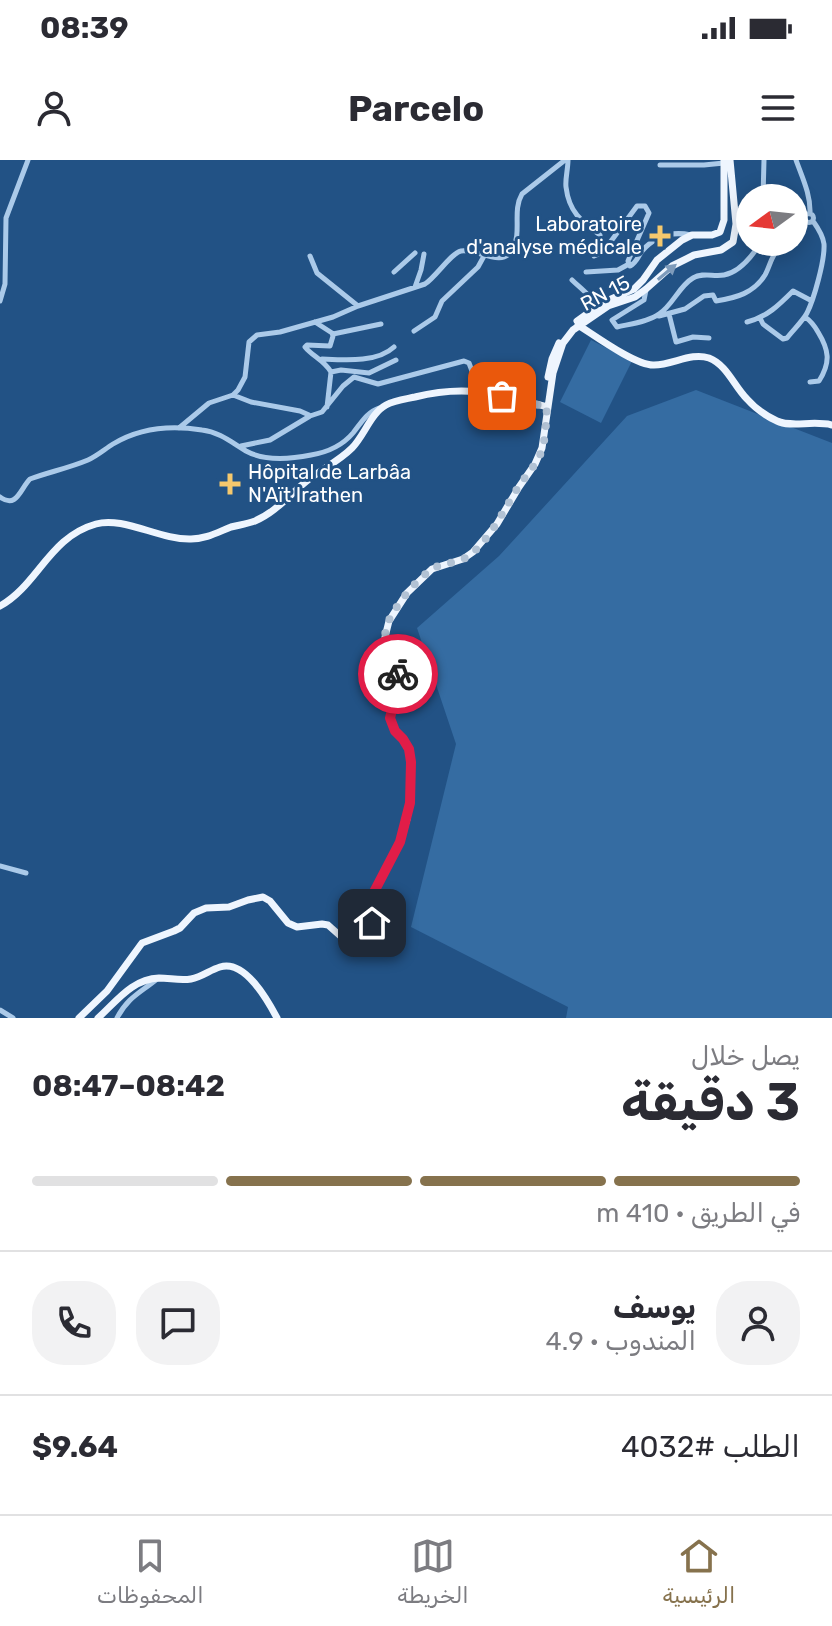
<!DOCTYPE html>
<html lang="ar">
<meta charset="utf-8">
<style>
body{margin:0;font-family:Rubik,"Noto Sans Arabic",sans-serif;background:#f2f2f3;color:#2b2b33;direction:rtl;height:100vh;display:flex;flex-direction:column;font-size:30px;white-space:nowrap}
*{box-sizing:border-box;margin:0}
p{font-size:26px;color:#7c7c81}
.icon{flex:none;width:44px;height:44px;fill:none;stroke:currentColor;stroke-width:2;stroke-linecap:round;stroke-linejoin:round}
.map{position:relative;height:858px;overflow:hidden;direction:ltr}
.sheet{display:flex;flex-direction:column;background:#fff;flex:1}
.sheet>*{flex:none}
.needle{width:52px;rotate:255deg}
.controls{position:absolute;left:736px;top:24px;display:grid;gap:16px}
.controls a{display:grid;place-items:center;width:72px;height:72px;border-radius:50%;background:#fff;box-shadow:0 4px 20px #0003;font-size:40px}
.pin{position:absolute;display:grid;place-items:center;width:68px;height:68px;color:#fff;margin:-34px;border-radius:16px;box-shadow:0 4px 12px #0006}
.courier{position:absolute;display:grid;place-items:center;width:80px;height:80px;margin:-40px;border:6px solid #e11d48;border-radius:50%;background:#fff;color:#222;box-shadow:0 2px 10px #0007}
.headline em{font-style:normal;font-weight:700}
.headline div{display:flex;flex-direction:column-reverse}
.headline{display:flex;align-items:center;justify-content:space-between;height:136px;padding:0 32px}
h1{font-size:52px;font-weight:700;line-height:60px}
.bar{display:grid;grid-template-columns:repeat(4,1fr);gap:12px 8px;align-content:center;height:96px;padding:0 32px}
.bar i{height:10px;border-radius:6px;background:#e1e1e2}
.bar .on{background:#86724d}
.bar p{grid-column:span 4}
.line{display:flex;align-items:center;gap:20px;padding:0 32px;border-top:2px solid #e1e1e2}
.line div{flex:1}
.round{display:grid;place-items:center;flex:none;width:84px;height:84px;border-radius:32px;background:#f2f2f3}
.status{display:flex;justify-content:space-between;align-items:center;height:56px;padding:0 40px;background:#fff;direction:ltr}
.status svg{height:22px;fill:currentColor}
header{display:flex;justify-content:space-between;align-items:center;height:104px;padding:0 32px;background:#fff;font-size:36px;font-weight:700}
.dock{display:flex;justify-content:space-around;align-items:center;height:112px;border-top:2px solid #e1e1e2;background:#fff;font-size:22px;color:#7c7c81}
.dock a{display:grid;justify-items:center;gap:4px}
.dock .on{color:#86724d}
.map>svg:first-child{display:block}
.green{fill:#356ca2}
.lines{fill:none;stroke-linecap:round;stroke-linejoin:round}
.minor{stroke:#abcae9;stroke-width:5}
.major{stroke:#eef5fe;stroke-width:7}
.oneway{fill:#7e9bbb}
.done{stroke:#b2c2d4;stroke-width:8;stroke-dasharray:0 14.4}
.route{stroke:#e11d48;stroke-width:10}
.poi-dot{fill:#f5c86d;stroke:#225285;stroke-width:3}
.labels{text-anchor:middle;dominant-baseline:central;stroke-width:6;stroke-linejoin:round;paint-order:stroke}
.poi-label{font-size:20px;fill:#fff;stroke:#225285;text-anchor:end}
.street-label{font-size:20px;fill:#fff;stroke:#225285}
</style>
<div class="status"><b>08:39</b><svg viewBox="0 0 49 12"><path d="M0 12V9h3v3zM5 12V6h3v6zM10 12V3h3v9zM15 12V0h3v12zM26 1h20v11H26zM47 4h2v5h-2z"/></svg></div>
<header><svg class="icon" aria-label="menu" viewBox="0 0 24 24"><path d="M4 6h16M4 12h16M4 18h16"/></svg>Parcelo<svg class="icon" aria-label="person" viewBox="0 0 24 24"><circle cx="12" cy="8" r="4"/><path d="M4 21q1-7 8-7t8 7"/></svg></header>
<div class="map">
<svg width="832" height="858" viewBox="0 0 832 858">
<rect width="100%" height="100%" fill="#225285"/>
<path class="green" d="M591,180L632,201L601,263L560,242Z
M696,230L832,283V858H566L568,847L411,767L456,584L417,468L499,396L627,256Z"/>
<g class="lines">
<path class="minor" d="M568,0C568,9 565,19 566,27C569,52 581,61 600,75V80L592,89
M796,0C802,17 811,35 810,54
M660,5H704L724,3
M763,38L764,0
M804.5 58a4.5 4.5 0 1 1 9 0a4.5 4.5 0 1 1-9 0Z
M794,60H805
M310,96L317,113L358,146
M594,96L603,92L637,46H645L649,53L628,101L630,106C637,102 637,98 642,91C655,76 672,71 691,75
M394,112L415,93
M586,112L618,110L629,104
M572,120C580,128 593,136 594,148
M415,127L421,110L424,94
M646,130L644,140L612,160L617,167C630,164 648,162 659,154C673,145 679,126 693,118C703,112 713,117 724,115C740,112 753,95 761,82
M0,141L5,124L6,58L28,0
M669,154L676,182L693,177L709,178
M659,156L685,149L704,136L713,135L716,141C736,138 754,133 765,115C769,108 771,98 776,92C778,88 781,86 784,82
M805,157C811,161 814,165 818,172C829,190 831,202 819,221L810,222
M760,158L763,164L783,179L787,178C793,170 802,162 807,153C814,139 825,100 824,84C823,76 818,68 813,61
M315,162L332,173L333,176L330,186L307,185L305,187C312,196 324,200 331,212L327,247
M747,162C767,157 779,145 793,131L812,141
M414,171L435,157L442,141L478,107L484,96
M333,174L381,164
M322,199C344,200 377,203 394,187
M331,212L341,210L369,213L396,200
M233,235L251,242L300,251L309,255
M179,268L209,243L233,235L238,230L245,217L249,182L257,175L280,172L333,157L358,146L425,124C436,117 451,93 461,91C477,88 502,109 513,89C522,71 512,51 522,34L565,0
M241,286L270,280L310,256L322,252L343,226L354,217L378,224L464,201L469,203L475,219L493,225L501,235
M0,337C17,349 20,329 30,319C49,312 69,308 88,300C97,296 105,289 113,284C141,267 171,265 202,270C219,272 231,282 246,291C264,301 291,299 311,295C329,292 342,286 353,273C361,263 367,252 379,248
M0,706L26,713
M0,850L13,858
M117,858C128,837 140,833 157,819"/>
<path class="major" d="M577,161L602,143L634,129L643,120L657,100L682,80L692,75H712L720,72L724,60V0
M578,165C594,175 636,206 654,205C673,205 691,192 709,198C727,205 734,226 747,239C755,248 766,256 777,261C791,268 813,260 832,265
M548,217L552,199L559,183
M0,446C38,425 49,377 96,364C123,356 160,380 191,379C206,379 218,372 231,367C239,365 247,364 255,361C276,352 290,334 308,320C322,309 339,301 352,288C364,276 371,253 386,245C395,240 406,239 415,237C467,224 497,234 547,247
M79,858L107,831L142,783L174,771L180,768L194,753L206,748L229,747L248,740L263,737L270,741L288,763L297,767L322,764L328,765L346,781L354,786L370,781L372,770L374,732L400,682L407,659L411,635V602L409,589L403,579L395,571L390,558L398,515L395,498L385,477L389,461L407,433L432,409L463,399L473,392L497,364L519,327L535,304L542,288L553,213L563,183L573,170L608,146L635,137L646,129L672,106L694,95L721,90L733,82L736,64L730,0
M98,858C117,841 132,819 159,818C170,818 180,821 191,819C202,817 210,810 220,807C245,799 268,841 277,858"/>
</g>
<defs><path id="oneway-solid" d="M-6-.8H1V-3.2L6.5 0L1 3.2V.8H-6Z" transform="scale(2)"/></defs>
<use class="oneway" href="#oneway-solid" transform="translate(667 112) rotate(-40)"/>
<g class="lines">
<path class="done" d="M398,514C397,498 382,481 386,468C391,450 419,415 436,407C447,402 460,403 470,395C492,377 504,349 519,326C527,314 537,304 542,290C546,276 546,261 547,247L502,236"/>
<path class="route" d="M372,763L374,732L400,682L410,643L411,602L409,589L403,579L395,571L390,558L397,530L398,514"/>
</g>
<g class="poi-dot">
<path d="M656 64h8v8h8v8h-8v8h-8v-8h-8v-8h8z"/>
<path d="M226 312h8v8h8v8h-8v8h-8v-8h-8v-8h8z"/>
</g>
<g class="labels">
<g class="poi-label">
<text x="642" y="64">Laboratoire<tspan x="642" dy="23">d'analyse médicale</tspan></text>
<text x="248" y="312" text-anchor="start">Hôpital de Larbâa<tspan x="248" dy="23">N'Aït Irathen</tspan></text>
</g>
<g class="street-label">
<text transform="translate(605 133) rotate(-28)">RN 15</text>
</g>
</g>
</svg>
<div class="controls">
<a><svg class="needle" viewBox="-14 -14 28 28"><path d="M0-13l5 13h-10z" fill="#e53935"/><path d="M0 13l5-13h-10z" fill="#7c7c81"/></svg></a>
</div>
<div class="pin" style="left:502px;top:236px;background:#ea580c"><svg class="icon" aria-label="bag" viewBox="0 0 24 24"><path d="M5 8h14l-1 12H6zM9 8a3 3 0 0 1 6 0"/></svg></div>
<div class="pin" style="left:372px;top:763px;background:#1f2937"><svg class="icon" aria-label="home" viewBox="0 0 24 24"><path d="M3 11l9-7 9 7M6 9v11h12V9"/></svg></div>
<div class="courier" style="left:398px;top:514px"><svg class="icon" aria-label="bike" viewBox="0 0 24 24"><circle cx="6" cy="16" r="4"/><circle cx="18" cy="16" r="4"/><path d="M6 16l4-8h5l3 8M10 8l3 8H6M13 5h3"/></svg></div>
</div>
<section class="sheet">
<div class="headline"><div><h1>3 دقيقة</h1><p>يصل خلال</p></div><em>08:42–08:47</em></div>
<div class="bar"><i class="on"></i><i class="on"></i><i class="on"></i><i></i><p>في الطريق · 410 m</p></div>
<div class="line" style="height:144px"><a class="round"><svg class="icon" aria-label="person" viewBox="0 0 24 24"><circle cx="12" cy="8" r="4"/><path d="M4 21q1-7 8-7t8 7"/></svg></a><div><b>يوسف</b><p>المندوب · 4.9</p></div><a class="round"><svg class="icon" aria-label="chat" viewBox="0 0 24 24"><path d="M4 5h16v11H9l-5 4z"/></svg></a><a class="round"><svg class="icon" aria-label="phone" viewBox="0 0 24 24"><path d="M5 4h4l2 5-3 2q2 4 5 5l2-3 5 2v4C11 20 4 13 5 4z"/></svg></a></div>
<div class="line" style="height:104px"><div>الطلب #4032</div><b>$9.64</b></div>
</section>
<nav class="dock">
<a class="on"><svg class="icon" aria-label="home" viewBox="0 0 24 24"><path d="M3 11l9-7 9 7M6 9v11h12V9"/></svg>الرئيسية</a>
<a><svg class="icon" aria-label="map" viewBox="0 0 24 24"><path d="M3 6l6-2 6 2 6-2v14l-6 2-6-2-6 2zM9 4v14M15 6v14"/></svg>الخريطة</a>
<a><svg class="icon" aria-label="saved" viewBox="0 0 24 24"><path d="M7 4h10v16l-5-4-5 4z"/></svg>المحفوظات</a>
</nav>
